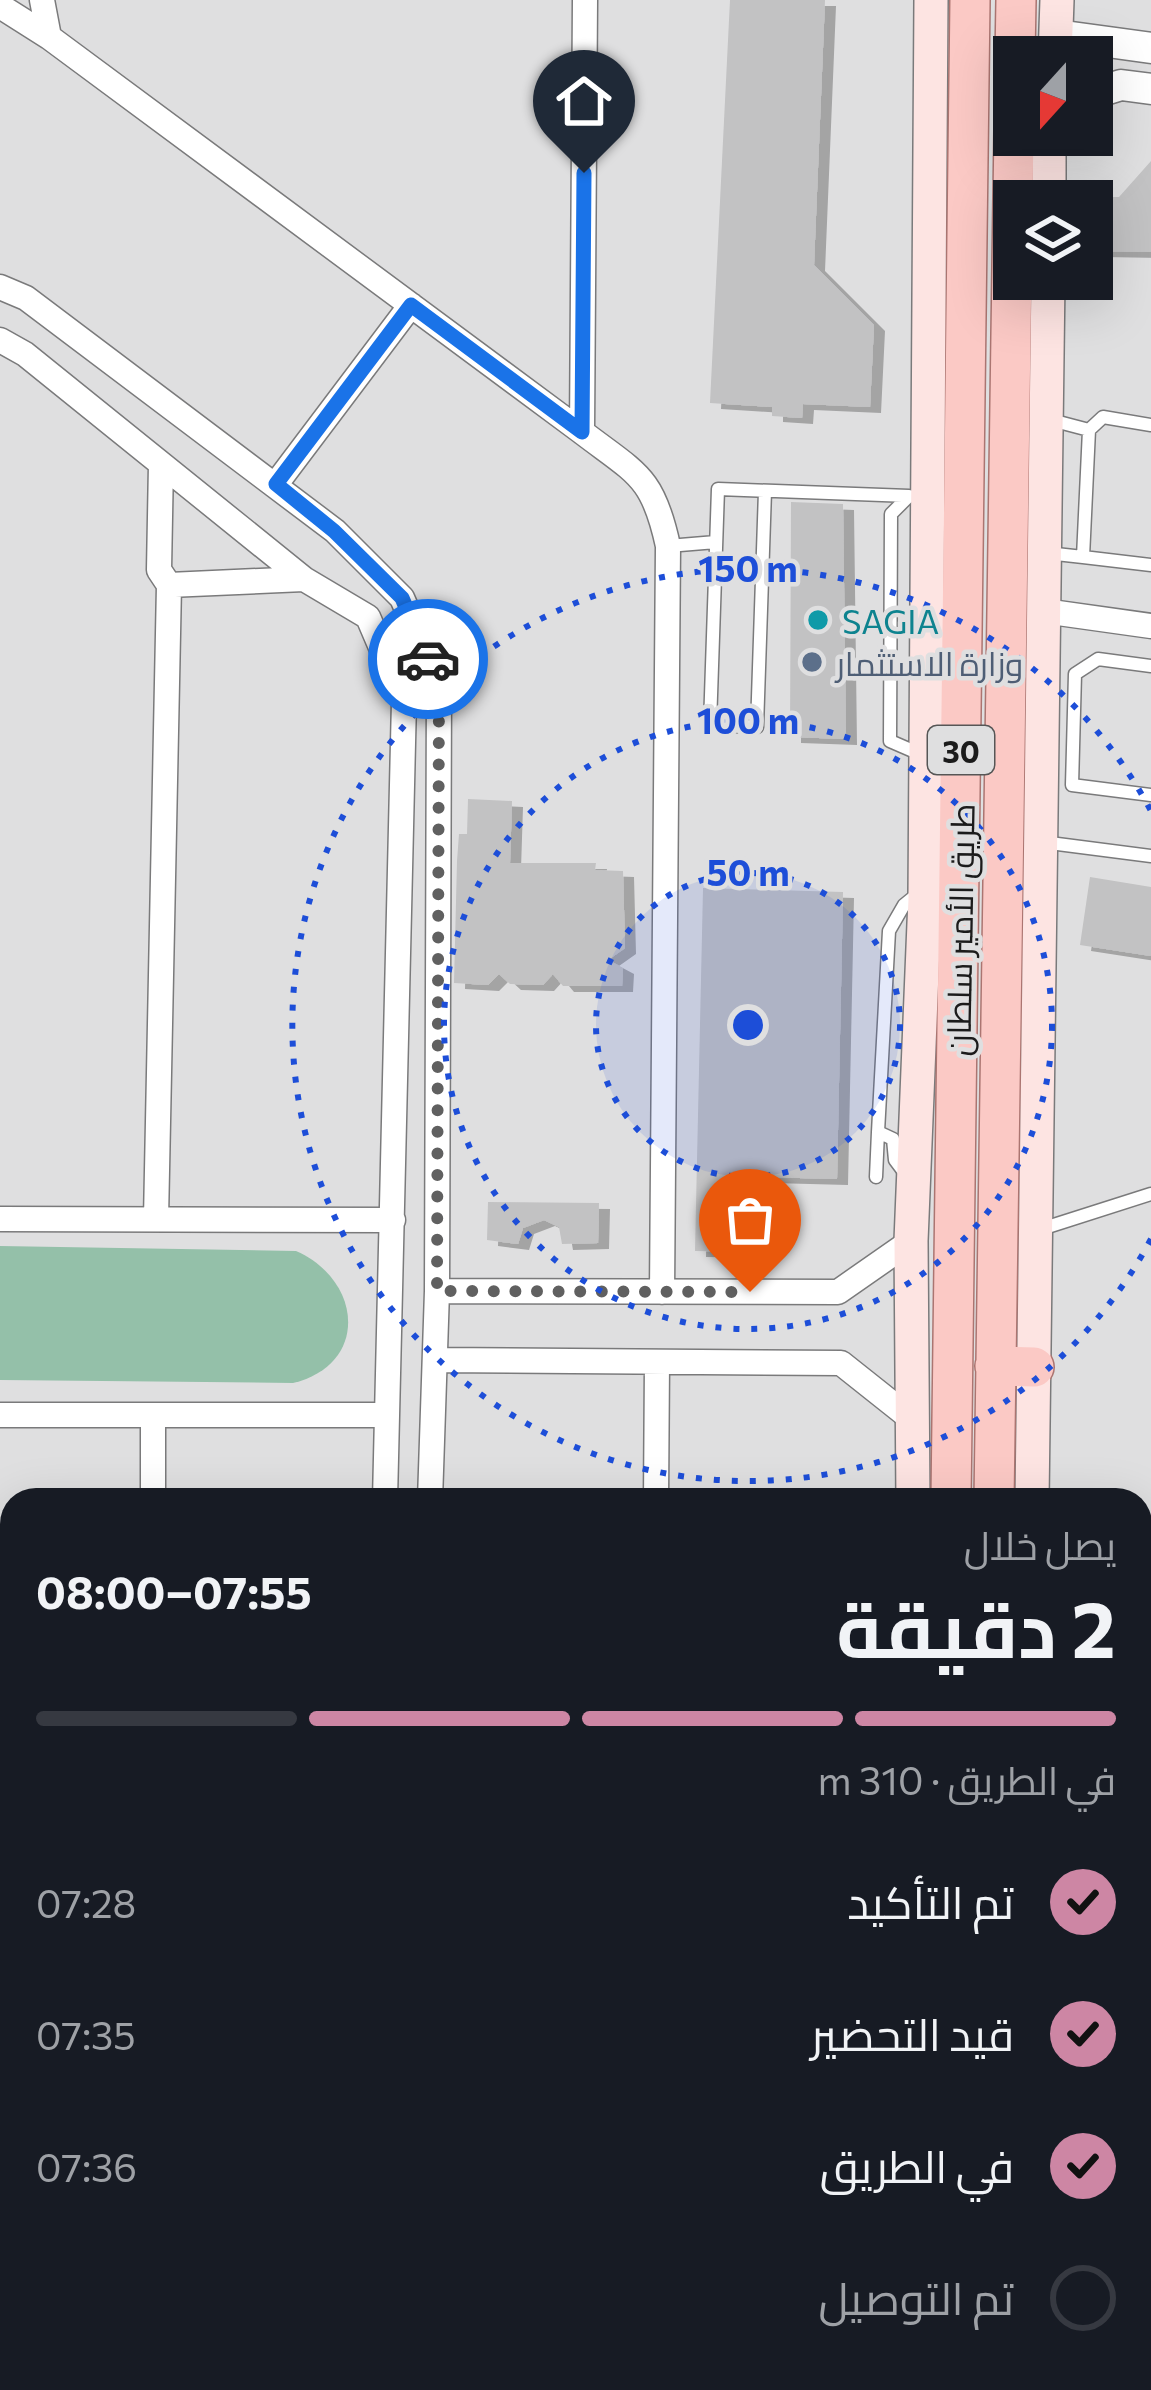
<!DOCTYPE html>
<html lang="ar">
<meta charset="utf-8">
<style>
body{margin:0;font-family:Commissioner,Cairo,sans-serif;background:#242831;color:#f1f3f6;direction:rtl;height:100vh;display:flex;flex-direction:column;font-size:45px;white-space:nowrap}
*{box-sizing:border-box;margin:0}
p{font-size:39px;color:#9ea1a6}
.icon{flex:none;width:66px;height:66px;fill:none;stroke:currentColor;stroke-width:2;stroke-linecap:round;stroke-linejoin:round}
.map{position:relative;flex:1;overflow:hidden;direction:ltr}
.sheet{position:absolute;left:0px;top:1488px;width:1152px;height:903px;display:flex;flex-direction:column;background:#171b24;border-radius:36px 36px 0 0;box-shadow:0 12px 48px #0002;direction:rtl}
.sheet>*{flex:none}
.needle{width:78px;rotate:201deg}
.buttons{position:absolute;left:993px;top:36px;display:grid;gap:24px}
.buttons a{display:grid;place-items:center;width:120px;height:120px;border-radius:0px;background:#171b24;box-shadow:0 12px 48px #0002;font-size:60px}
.pin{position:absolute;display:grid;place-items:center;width:102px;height:102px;color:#fff;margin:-123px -51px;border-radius:50% 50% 50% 0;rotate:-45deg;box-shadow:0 0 12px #0007}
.pin .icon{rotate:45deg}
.courier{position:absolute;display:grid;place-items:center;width:120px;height:120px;margin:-60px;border:9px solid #1a73e8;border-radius:50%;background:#fff;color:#222;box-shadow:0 3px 15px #0007}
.headline em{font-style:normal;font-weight:700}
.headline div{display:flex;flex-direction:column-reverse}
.headline{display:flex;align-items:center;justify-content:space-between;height:204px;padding:0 36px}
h1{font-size:78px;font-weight:700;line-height:90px}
.bar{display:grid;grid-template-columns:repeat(4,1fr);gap:18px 12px;align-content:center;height:144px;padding:0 36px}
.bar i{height:15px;border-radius:9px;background:#363941}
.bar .current{background:#cd86a4}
.bar p{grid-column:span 4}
ol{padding:0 36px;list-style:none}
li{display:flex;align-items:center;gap:36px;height:132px}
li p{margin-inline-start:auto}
li .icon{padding:12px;border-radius:50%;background:#cd86a4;color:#111;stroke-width:4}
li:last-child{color:#9ea1a6}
li i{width:66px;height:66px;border:6px solid #363941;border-radius:50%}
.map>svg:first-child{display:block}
.green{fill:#94c0a9}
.building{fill:#c2c2c3;filter:url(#shadow)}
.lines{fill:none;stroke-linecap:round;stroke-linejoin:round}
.service-casing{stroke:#7a7a7b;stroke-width:15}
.minor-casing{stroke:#7a7a7b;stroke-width:27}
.tertiary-casing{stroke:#7a7a7b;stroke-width:33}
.secondary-casing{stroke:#7a7a7b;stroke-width:36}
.primary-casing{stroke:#ab7571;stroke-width:42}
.service{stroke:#fff;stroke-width:12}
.minor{stroke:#fff;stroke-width:24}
.tertiary{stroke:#fff;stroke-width:30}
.secondary{stroke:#fde4e2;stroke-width:33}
.primary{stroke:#fbc9c5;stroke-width:39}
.done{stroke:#606060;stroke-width:12;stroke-dasharray:0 21.6}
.route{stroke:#1a73e8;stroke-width:15}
.ring{fill:none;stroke:#1d4ed8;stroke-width:6;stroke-dasharray:6 12}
.culture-dot{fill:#0f9aa8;stroke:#dfdfe0;stroke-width:4.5}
.service-dot{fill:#5c6f8a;stroke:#dfdfe0;stroke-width:4.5}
.labels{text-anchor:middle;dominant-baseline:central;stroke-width:9;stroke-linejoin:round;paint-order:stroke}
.shield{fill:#dfdfe0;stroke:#565656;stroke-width:3}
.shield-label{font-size:30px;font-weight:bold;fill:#1b1b1b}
.culture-label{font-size:33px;fill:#0d838f;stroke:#dfdfe0;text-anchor:start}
.service-label{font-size:33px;fill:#4e5e75;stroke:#dfdfe0;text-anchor:start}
.street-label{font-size:33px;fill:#1b1b1b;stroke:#dfdfe0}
.centre{fill:#1d4ed8;stroke:#dfdfe0;stroke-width:6}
.ring-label{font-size:36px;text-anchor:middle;font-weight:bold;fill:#1d4ed8;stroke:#dfdfe0;stroke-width:9;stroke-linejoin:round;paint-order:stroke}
</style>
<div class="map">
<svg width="1151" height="2390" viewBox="0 0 1151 2390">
<defs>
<filter id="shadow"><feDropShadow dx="11" dy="6" stdDeviation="0" flood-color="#0004"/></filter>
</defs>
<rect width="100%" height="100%" fill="#dfdfe0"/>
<path class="green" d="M0,1246L296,1251C362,1280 370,1364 293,1383L0,1380Z"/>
<path class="building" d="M730,0H825L814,265L874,325L870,407L803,404L802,418L772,416V407L710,403Z
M1151,161V252L1092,251V197H1119Z
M791,502L843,504L846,739L790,737Z
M468,799L512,801L510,863H596L595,870L623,871L625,948L608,960L623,968L622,986H563L553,974L543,985L510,984L499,974L488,985L454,983L457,861L459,834H467Z
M1090,877L1151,887V956L1080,945Z
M703,888L843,892L837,1179L761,1177L759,1252L695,1251Z
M488,1202L599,1203L598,1243L562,1244L559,1227L544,1220L523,1228L518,1244L487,1240Z"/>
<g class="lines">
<defs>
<path id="service" d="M1089,430L1103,417L1151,425
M765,491L757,727L710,725L718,489L909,496
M909,496L891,514L890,741L920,754
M668,546L716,542
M1047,553L1083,557L1089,430L1051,420
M1083,557L1151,565
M1151,666L1098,659L1075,674L1072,785L1151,795
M1042,842L1151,856
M907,1176L895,1160L893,1139L878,1132L889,931L904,905L920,892
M876,1177L878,1132
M1038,1230L1151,1194
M259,2390V2379
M430,2390L432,2379
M462,2390V2379"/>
<path id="minor" d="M42,0L49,37
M0,6L49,37L582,432C637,474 653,476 668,546L662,1292
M0,287L26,298L335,531L402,598L439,683L437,1291L430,1500
M0,340L25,354L304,579L368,617L404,701L385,1500
M582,432L585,0
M161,464L159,570L169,585
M276,484L411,305
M1044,611L1151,626
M0,1219L393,1220
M156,1219L169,585L304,579
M437,1291L838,1292L911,1241
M436,1360L841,1363L914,1421
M0,1415H387
M153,1500V1415
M656,1500L657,1362
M1140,1796L1151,1797
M1140,1836L1151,1838
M1140,2100L1151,2103
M1140,2140L1151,2142
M0,2188L12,2179
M0,2252L12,2242
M84,2379V2390"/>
<path id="tertiary" d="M1057,35L1151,48
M1092,94L1121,85L1151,89"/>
<path id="secondary" d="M1055,57L1057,0
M1049,201V135
M913,1500L911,1241L925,899L931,0
M1032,1500L1048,279
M903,2390V2379
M1019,2390L1020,2379"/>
<path id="primary" d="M1015,57L1016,0
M995,1366L1034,1367
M951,1500L970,0
M994,1500L1014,130
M941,2390V2379
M985,2390V2379"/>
</defs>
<use href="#service" class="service-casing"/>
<use href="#minor" class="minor-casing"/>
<use href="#tertiary" class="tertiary-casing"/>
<use href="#secondary" class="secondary-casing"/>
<use href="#primary" class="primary-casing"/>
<use href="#service" class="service"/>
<use href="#minor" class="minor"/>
<use href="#tertiary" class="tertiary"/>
<use href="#secondary" class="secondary"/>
<use href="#primary" class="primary"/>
</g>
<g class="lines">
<path class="done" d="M428,659L439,683L437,1291L750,1292"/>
<path class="route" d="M428,659L402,598L334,531L276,484L411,305L582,432L584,173"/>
</g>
<circle cx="748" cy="1025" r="152" fill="#1d4ed8" fill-opacity=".12"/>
<g class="ring">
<circle cx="748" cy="1025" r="152"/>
<circle cx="748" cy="1025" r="304"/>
<path d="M1151 1239A456 456 0 1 1 1151 811"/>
</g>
<circle class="culture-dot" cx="818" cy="620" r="12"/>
<circle class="service-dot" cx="812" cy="662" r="12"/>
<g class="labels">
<rect class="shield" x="928" y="726" width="66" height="48" rx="9"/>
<g class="shield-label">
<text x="961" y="750">30</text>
</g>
<g class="culture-label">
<text x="842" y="620">SAGIA</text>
</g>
<g class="service-label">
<text x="836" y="662">وزارة الاستثمار</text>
</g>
<g class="street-label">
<text transform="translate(959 930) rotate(-89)">طريق الأمير سلطان</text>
</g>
</g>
<circle cx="748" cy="1025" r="18" class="centre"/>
<g class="ring-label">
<text x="748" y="582">150 m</text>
<text x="748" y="734">100 m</text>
<text x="748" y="886">50 m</text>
</g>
</svg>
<div class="buttons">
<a><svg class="needle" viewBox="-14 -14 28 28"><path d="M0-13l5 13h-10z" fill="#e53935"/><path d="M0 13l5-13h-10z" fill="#9ea1a6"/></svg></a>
<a><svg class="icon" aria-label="layers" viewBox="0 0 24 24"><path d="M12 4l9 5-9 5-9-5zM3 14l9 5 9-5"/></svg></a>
</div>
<div class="pin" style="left:750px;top:1292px;background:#ea580c"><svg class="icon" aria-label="bag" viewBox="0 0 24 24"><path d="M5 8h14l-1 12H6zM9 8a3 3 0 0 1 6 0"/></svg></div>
<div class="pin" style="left:584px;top:173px;background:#1f2937"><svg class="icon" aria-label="home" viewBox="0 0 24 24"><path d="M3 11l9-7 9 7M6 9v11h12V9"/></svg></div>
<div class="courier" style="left:428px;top:659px"><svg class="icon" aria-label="car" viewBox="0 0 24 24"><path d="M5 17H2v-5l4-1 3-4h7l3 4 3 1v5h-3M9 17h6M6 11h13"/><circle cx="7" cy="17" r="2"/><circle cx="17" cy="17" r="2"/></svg></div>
<section class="sheet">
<div class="headline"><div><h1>2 دقيقة</h1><p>يصل خلال</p></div><em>07:55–08:00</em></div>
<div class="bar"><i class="current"></i><i class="current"></i><i class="current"></i><i></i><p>في الطريق · 310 m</p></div>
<ol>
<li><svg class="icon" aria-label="check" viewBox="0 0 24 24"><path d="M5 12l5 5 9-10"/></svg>تم التأكيد<p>07:28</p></li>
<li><svg class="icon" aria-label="check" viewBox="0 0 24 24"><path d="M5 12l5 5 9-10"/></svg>قيد التحضير<p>07:35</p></li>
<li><svg class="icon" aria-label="check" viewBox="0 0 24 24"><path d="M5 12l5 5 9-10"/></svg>في الطريق<p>07:36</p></li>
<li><i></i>تم التوصيل</li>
</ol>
</section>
</div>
